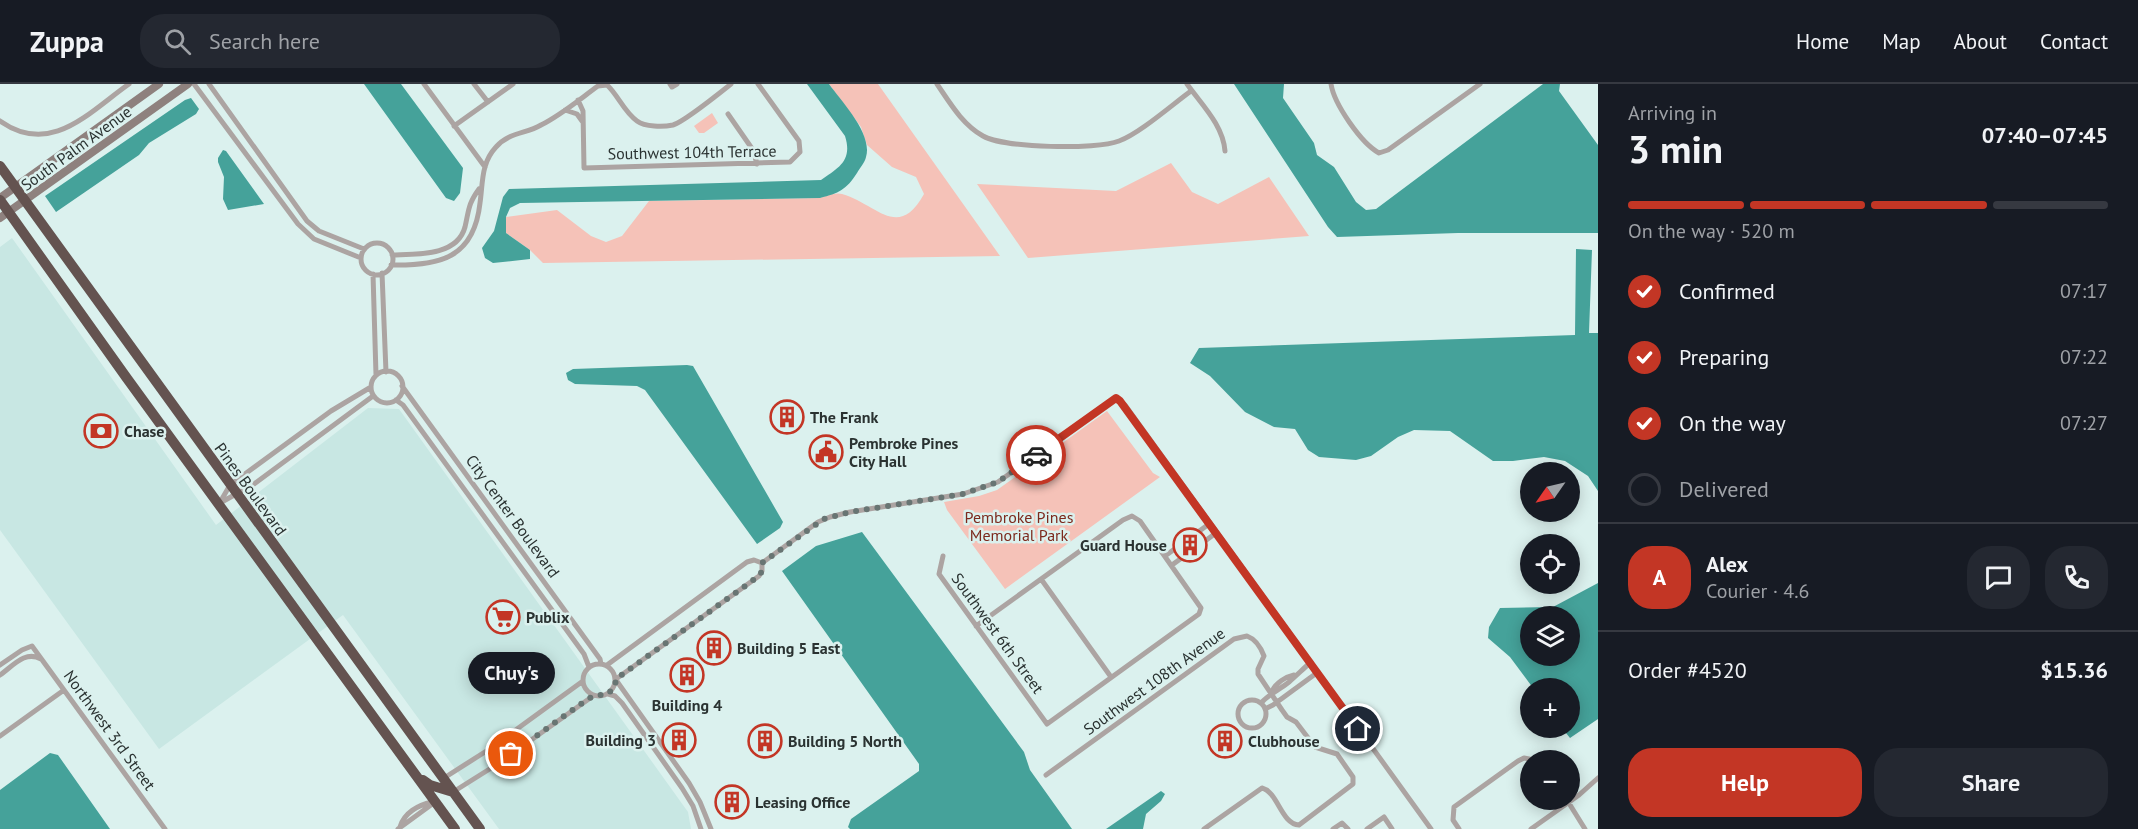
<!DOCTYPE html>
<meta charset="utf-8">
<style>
body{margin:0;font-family:"PT Sans",sans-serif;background:#242831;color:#f1f3f6;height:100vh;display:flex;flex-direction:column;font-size:22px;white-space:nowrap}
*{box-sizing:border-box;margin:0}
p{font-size:20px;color:#9ea1a6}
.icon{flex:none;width:33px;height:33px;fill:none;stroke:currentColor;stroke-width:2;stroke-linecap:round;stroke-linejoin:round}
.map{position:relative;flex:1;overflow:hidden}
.panel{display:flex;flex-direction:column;background:#171b24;width:540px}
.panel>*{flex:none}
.needle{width:39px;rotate:236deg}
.tools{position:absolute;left:1520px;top:378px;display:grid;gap:12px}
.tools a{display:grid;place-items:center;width:60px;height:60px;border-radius:50%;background:#171b24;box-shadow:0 3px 15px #0003;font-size:30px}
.pin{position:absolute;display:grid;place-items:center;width:51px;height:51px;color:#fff;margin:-26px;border:3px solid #fff;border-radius:50%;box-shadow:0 2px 6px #0007}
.courier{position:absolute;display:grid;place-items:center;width:60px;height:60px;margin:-30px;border:4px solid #c33625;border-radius:50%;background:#fff;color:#222;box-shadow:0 2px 8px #0007}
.bubble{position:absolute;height:42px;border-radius:21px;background:#171b24;box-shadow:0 3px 15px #0003;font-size:20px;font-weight:700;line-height:42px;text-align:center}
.headline em{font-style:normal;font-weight:700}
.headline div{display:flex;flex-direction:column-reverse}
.headline{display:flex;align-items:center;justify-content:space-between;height:102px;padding:0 30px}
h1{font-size:39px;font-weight:700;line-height:45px}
.bar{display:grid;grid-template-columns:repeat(4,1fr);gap:9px 6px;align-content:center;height:72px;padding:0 30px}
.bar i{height:8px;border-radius:4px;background:#363941}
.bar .active{background:#c33625}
.bar p{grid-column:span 4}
.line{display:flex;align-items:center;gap:15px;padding:0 30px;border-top:2px solid #363941}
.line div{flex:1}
.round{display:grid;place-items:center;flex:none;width:63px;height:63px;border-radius:24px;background:#242831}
ol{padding:0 30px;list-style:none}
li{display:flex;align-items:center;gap:18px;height:66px}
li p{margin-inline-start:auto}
li .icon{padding:6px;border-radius:50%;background:#c33625;color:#fff;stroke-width:4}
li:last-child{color:#9ea1a6}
li i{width:33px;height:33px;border:3px solid #363941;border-radius:50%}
.action{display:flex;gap:12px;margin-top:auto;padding:12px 30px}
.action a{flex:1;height:69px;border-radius:24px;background:#c33625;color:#fff;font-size:24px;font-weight:700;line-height:69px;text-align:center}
.action a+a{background:#242831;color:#f1f3f6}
header{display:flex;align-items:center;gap:36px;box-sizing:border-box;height:84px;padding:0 30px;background:#171b24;border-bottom:2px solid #363941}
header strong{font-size:28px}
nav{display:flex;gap:33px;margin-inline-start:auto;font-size:21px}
.search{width:420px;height:54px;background:#242831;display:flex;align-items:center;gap:15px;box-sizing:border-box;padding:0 21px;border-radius:24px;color:#9ea1a6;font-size:22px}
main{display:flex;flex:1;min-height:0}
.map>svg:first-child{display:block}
.built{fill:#c8e7e3}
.green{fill:#f5c2b8}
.water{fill:#45a29a;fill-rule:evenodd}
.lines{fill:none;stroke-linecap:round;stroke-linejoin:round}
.street{stroke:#aca4a2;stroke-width:5}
.secondary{stroke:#8e817e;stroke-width:8}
.highway{stroke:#645350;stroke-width:10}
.done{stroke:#687573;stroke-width:6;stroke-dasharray:0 10.8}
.route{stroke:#c33625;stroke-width:8}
.labels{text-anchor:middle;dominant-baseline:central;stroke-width:5;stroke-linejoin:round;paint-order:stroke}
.street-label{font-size:16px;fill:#2a3231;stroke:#dbf1ee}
.poi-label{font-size:16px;font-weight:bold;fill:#2a3231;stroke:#dbf1ee;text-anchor:start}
.park-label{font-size:16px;fill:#7c291d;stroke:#dbf1ee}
</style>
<header>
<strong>Zuppa</strong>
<div class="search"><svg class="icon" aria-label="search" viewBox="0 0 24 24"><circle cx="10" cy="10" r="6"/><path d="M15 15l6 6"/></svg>Search here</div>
<nav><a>Home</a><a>Map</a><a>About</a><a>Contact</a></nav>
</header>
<main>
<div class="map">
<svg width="1598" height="745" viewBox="0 0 1598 745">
<rect width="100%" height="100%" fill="#dbf1ee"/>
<path class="built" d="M12,154L216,441L368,324L399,325L688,728L691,745H499L343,531L159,665L0,446V163Z"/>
<path class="green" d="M829,0H878L1000,172L543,179L530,166L506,149V133L557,126L591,152L606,158L622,152L649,117L819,114C826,112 836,108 842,110C877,120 898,157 924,110L916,93L892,83L867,61L861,43Z
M712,29L718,39L704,49H699L694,42Z
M1171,79L1192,108L1218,120L1269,93L1309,152L1028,174L977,100L1116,107Z
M1107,327L1153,389L1160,393L1005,505L947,426L944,418L979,412L997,406Z"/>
<path class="water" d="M364,0H401L463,84L460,109L454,117L446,114Z
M807,0H829C842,18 873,50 866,73C865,78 860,84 857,89C846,106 839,109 820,114L520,119L510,124L506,133V149L530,166V175L493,179L485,174L482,164L494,147L503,113L509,105L821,96C838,84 853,77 845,52Z
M1234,0H1284L1283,14L1314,59L1317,71L1334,83L1356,118L1366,126L1376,125L1543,0H1560L1559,7L1598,61V149H1458L1337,153L1328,143Z
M191,14L199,25L196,30L149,59L139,71L56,128L45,112L185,16Z
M223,66L226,67L264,120L228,126L223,115L224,93L218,78V74Z
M1576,165L1592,166L1589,249H1598V407L1588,392L1565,377L1544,373L1513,377H1493L1450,347L1414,346L1398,353L1371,372L1356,376L1319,373L1308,366L1295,345L1274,343L1245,328L1210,292L1190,279L1199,264L1575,251Z
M687,281L693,282L783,438L780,444L757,460L645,306L637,302L575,300L568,296L566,289L573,285Z
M862,448L1024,668L1030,686L1072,745H850L848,743L851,735L919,687V680L782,487L816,462Z
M1598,499V635L1570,654L1562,644H1569V604H1533L1510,573L1488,554L1489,543L1500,524L1553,523ZM1530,532H1569V572H1530Z
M50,669L58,671L110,745H0V706Z
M1161,707L1165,710L1161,717L1146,730L1143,745H1106Z"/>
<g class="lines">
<path class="street" d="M194,0L298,140L314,155L361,174
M209,0L307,137L319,147L364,165
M424,0L485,83
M474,0L488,18
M670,0L672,3L677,0
M937,0C950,19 962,40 983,52C1004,64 1096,66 1119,57C1139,50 1173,20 1191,7
M1187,0C1202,21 1223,41 1225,67
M1331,0C1334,20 1361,59 1379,69L1388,66L1480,0
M578,16L583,27L584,84L790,78L800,68L799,57L758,0
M565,26L577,30L582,37
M728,30L753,66L757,80
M0,37C51,73 89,28 129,0
M454,42L513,0
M361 175a16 16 0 1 1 32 0a16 16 0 1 1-32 0Z
M392,171C415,170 457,173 465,143C469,126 468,120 479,105
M391,181C440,182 474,174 480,119C483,98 481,79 496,63C509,48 526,50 541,41C561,31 580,15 598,2L607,1C618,11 624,28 637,37C645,43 663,43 673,41C683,38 721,8 731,0
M382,189L386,288
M373,190L376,291
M371 303a16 16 0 1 1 32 0a16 16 0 1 1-32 0Z
M402,302L600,575L601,580
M396,316L403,321L584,570L589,583
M220,419L254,400L373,312
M219,420L230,401L331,327L371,303
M943,472L939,490L1047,640L1199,530L1201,524L1140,437L1132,432L1123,436L976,542
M1165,472L1209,440
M762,479L818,438L830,433L850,428L963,410L998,398L1116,314L1125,321L1431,745
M1172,481L1216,449
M1041,495L1111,593
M583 596a16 16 0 1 1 32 0a16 16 0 1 1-32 0Z
M0,581L22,566L32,562L165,745
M607,581L747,478L754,476L762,479
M0,591C13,582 25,566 41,575
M616,595L759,492L762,487V479
M616,596L689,699L700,718L711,745
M1272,607C1276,599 1285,593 1294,591
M608,610L615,612L622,619L682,704L693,722L701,745
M1238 630a14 14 0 1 1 28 0a14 14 0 1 1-28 0Z
M1261,619C1269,610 1279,606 1289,598C1296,592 1303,585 1311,578
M1265,625L1273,621L1318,588
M0,652L64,606
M1046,691L1234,555L1247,552C1255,555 1261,564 1264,572L1258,585V590L1282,626L1287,633L1296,638L1315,663L1337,670L1353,693V700L1299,741C1281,740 1278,708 1262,704L1204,745
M444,694L488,666L583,597
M453,708L496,681L593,612
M1567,716L1585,745
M400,743C404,729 418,721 432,718
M398,745L435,718
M1333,745L1342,739L1348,745
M1367,745L1384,733L1392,745
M1459,745L1453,736L1454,723L1518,677L1524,674L1534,676
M1531,745L1579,711L1598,694"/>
<path class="secondary" d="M0,114L159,0
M0,134L188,0"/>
<path class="highway" d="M0,82L480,745
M0,116L126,293L455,745
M423,696L430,701L453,708"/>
</g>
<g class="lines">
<path class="done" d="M511,670L588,615L594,612L608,610L615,602L616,595L752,497L761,489L762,479L824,435L850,428L963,410L998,398L1036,371"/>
<path class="route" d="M1036,371L1116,314L1120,317L1358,645"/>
</g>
<defs>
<symbol id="building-ring" viewBox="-11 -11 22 22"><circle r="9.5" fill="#dbf1ee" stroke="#c33625" stroke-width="1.5"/><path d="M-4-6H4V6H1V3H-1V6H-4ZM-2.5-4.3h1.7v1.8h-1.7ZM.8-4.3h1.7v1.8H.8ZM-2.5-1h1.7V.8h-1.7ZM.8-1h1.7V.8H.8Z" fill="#c33625"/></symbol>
<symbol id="bank-ring" viewBox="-11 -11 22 22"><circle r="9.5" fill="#dbf1ee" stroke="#c33625" stroke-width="1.5"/><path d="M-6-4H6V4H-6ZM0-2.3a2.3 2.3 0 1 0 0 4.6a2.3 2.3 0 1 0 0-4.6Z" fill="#c33625"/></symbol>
<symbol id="civic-ring" viewBox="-11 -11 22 22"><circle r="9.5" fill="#dbf1ee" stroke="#c33625" stroke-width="1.5"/><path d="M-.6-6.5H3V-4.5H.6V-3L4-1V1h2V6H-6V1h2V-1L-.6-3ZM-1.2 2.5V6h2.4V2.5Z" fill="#c33625"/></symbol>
<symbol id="supermarket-ring" viewBox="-11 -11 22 22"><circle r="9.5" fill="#dbf1ee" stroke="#c33625" stroke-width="1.5"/><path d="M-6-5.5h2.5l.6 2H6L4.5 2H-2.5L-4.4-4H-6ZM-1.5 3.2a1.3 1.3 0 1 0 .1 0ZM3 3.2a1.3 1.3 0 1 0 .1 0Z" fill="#c33625"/></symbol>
</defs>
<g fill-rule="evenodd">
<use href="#building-ring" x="768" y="314" width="38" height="38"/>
<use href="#bank-ring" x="82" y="328" width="38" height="38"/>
<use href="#civic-ring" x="807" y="349" width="38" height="38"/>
<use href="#building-ring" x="1171" y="442" width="38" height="38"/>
<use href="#supermarket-ring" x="484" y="514" width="38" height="38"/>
<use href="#building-ring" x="695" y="545" width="38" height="38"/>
<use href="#building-ring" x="668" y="572" width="38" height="38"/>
<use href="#building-ring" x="660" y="637" width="38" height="38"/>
<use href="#building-ring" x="746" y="638" width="38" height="38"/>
<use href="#building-ring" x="1206" y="638" width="38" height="38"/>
<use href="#building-ring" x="713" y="699" width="38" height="38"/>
</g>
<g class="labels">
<g class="street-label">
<text transform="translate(76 64) rotate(-36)">South Palm Avenue</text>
<text transform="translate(692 68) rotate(-1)">Southwest 104th Terrace</text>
<text transform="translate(251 405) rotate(54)">Pines Boulevard</text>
<text transform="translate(513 432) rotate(54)">City Center Boulevard</text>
<text transform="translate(998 549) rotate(54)">Southwest 6th Street</text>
<text transform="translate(1154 597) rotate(-36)">Southwest 108th Avenue</text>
<text transform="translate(110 646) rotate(54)">Northwest 3rd Street</text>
</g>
<g class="poi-label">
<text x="810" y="333">The Frank</text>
<text x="124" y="347">Chase</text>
<text x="849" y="359">Pembroke Pines<tspan x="849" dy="18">City Hall</tspan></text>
<text x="1167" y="461" text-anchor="end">Guard House</text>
<text x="526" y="533">Publix</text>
<text x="737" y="564">Building 5 East</text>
<text x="687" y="621" text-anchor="middle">Building 4</text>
<text x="656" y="656" text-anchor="end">Building 3</text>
<text x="788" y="657">Building 5 North</text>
<text x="1248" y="657">Clubhouse</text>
<text x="755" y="718">Leasing Office</text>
</g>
<g class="park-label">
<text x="1019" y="433">Pembroke Pines<tspan x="1019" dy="18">Memorial Park</tspan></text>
</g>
</g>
</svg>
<div class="tools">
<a><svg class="needle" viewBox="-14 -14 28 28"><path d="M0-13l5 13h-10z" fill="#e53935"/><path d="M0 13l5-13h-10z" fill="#9ea1a6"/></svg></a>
<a><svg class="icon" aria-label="locate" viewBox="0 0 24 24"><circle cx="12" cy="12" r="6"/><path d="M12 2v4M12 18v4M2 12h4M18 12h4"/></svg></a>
<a><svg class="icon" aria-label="layers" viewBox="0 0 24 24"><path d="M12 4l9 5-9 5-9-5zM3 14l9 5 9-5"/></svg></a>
<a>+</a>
<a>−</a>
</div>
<div class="pin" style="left:511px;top:670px;background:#ea580c"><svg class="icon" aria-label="bag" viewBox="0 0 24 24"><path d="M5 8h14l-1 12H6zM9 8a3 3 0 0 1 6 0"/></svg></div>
<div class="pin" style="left:1358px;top:645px;background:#1f2937"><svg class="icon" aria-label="home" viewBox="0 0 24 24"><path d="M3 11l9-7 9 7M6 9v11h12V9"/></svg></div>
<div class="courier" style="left:1036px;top:371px"><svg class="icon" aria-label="car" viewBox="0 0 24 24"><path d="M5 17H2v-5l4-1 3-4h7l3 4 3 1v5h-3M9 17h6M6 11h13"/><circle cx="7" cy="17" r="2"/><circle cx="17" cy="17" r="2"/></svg></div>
<div class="bubble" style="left:468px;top:568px;width:87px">Chuy's</div>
</div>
<section class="panel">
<div class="headline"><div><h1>3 min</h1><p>Arriving in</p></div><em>07:40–07:45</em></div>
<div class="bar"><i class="active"></i><i class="active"></i><i class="active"></i><i></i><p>On the way · 520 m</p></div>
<ol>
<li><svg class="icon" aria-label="check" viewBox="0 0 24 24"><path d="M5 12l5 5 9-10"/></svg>Confirmed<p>07:17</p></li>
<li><svg class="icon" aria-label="check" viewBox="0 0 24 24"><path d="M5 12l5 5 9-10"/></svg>Preparing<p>07:22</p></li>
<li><svg class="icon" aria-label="check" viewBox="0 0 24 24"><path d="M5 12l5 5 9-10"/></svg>On the way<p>07:27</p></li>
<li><i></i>Delivered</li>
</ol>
<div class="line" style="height:108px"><b class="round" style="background:#c33625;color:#fff">A</b><div><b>Alex</b><p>Courier · 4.6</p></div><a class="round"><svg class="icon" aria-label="chat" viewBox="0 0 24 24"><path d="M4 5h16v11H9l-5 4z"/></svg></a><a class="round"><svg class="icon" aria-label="phone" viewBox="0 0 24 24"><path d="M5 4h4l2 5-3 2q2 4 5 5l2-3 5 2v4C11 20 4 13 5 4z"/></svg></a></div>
<div class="line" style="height:78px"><div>Order #4520</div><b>$15.36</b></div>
<div class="action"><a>Help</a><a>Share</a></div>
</section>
</main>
